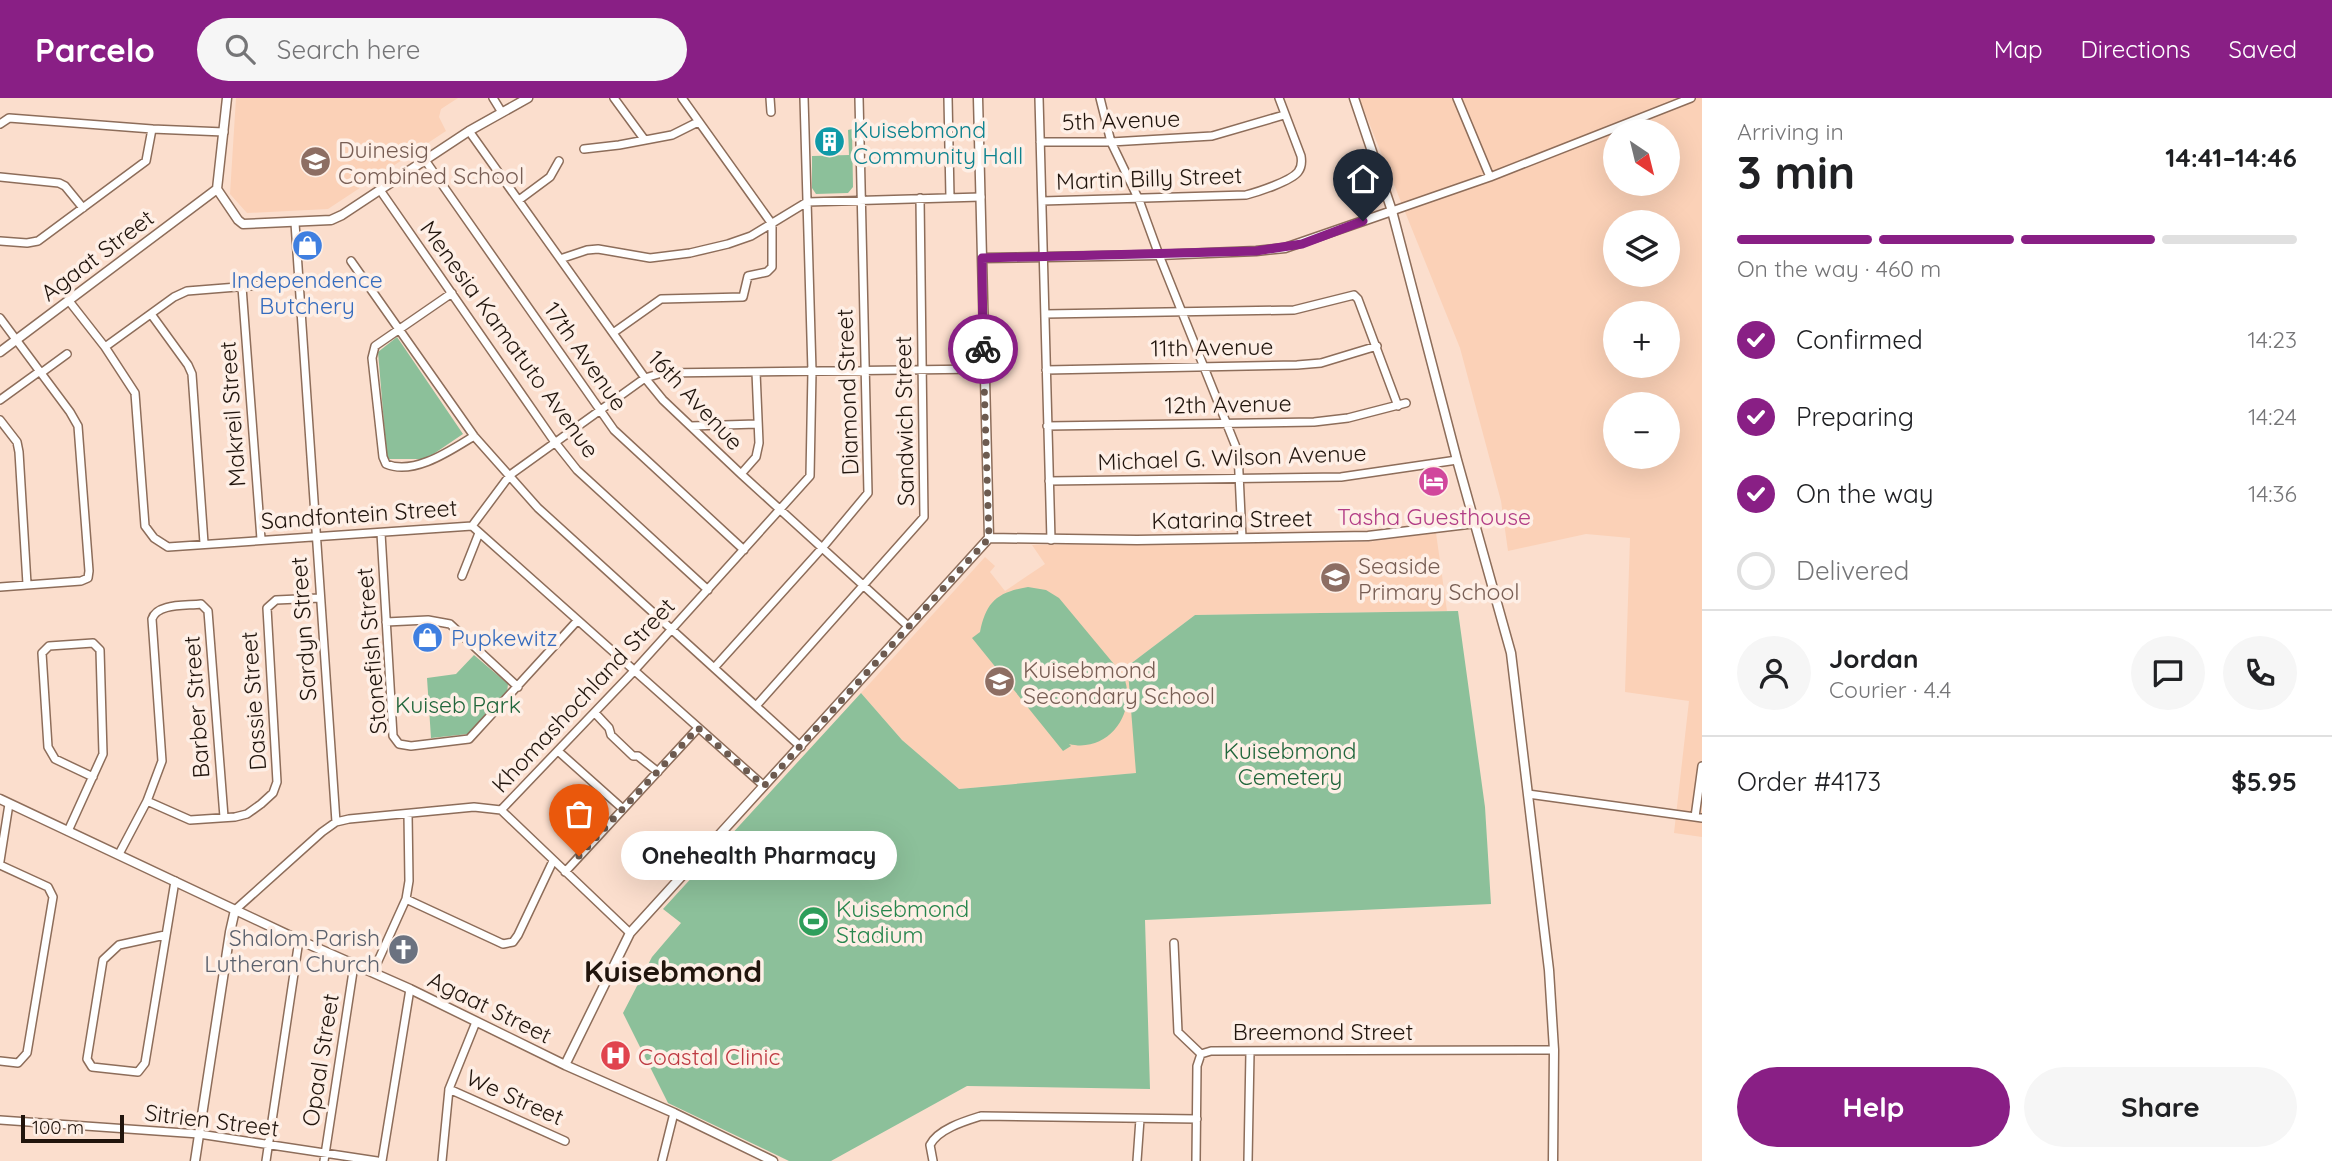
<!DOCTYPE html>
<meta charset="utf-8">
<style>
body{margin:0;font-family:Quicksand,sans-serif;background:#f6f6f6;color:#202124;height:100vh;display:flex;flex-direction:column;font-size:26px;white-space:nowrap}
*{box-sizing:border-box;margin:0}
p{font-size:23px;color:#757577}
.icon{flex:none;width:38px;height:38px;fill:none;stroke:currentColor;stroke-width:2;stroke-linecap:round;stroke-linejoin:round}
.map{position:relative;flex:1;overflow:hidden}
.panel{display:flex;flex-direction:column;background:#fff;width:630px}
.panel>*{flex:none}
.needle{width:46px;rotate:145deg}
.tools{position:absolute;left:1603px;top:21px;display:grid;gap:14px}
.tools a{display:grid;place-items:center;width:77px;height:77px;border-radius:50%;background:#fff;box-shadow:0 7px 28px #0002;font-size:35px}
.scale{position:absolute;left:21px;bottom:18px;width:103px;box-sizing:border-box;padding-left:7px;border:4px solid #21150d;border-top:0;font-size:19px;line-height:24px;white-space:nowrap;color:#21150d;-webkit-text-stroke:5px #feefe6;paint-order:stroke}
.pin{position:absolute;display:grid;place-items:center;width:60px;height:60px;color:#fff;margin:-72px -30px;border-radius:50% 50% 50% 0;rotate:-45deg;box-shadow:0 0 7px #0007}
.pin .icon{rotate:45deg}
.courier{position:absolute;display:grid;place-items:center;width:70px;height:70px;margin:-35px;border:5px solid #891f85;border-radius:50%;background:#fff;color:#222;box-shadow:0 2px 9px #0007}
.bubble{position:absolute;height:49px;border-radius:24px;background:#fff;box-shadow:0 7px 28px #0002;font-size:23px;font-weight:700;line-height:49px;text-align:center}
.overview em{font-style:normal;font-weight:700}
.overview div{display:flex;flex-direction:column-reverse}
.overview{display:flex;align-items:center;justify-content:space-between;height:119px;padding:0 35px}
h1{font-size:46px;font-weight:700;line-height:52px}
.bar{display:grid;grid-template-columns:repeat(4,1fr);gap:10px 7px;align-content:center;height:84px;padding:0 35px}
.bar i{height:9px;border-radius:5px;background:#e0e0e0}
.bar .active{background:#891f85}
.bar p{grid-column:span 4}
.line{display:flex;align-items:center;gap:18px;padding:0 35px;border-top:2px solid #e0e0e0}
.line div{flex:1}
.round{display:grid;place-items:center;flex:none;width:74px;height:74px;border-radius:37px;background:#f6f6f6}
ol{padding:0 35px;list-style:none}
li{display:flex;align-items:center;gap:21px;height:77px}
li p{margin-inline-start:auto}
li .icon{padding:7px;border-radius:50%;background:#891f85;color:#fff;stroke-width:4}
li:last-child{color:#757577}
li i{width:38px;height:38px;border:4px solid #e0e0e0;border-radius:50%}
.action{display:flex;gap:14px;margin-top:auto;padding:14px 35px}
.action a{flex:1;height:80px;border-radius:42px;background:#891f85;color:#fff;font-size:28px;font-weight:700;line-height:80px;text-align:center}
.action a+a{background:#f6f6f6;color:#202124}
header{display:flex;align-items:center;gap:42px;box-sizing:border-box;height:98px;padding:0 35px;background:#891f85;color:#fff}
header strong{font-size:33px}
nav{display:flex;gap:38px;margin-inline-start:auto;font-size:24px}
.search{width:490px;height:63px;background:#f6f6f6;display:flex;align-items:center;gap:18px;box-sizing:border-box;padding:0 24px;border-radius:38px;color:#757577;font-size:26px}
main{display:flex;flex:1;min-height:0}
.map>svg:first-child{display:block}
.built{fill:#fbd1b7;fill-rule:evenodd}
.green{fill:#8cc09a}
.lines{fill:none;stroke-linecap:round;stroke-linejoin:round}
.minor-casing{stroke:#8d6d5a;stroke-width:10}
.tertiary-casing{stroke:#8d6d5a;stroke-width:11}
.minor{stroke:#fff;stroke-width:7}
.tertiary{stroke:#fff;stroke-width:8}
.done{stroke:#6d5b50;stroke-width:7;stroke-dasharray:0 12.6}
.route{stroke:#891f85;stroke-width:9}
.labels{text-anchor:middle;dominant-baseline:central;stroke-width:7;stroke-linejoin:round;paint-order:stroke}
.street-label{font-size:23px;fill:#21150d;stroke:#feefe6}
.culture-label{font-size:23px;fill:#0d838f;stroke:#feefe6;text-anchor:start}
.education-label{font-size:23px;fill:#785e54;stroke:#feefe6;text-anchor:start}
.shop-label{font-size:23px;fill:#366cbe;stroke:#feefe6}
.hotel-label{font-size:23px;fill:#b23c85;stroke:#feefe6}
.park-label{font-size:23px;fill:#21663b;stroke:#feefe6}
.leisure-label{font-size:23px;fill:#27864d;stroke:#feefe6;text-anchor:start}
.worship-label{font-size:23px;fill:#5b616d;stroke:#feefe6;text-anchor:end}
.health-label{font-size:23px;fill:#be3a42;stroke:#feefe6;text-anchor:start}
.district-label{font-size:30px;font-weight:bold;fill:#21150d;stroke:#feefe6}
</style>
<header>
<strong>Parcelo</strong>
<div class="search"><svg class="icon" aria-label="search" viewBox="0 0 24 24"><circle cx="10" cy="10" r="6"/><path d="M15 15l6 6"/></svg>Search here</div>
<nav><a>Map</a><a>Directions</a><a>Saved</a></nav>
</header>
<main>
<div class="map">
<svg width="1702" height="1063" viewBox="0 0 1702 1063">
<rect width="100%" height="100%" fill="#fbdecd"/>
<path class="built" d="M236,0H458L441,11L439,19L446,33L328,111L247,115L230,96Z
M1359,0H1702V739L1674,735L1689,603L1625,594L1630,440L1586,436L1508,453L1501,403L1460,250ZM1615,33H1668V86H1615ZM1615,124H1668V177H1615ZM1615,215H1668V268H1615ZM1615,306H1668V359H1615Z
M1436,435L1447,513L1195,517L1125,570L1128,573L1137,675L959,691L902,642L861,595L985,459L995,468L990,474L1005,493L1045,466L1032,447L1367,444Z"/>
<path class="green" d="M852,31L853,89L848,95L816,96L812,90V58L849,57L848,32Z
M397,239L463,336L426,361H387L378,254Z
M1028,489L1046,492L1059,500L1123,577C1139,613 1109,656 1069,646L1071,648L1063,653L972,540L980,534C986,504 997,494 1028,489Z
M1458,513L1485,709L1491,806L1145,822L1150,991L967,988L831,1063H789L668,1005L623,915L652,859L681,825L663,811L861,595L902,642L959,691L1136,675L1128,573L1125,570L1195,517Z
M474,557L508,586L507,595L468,636L431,640L427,580L456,576Z"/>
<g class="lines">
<defs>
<path id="minor" d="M493,0L501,13
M614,0L644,41
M770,0L771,14
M948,0L950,99
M1039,0L1051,442
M1100,0L1111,44L1139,102L1159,157L1238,354L1242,440
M1457,0L1490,79
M0,26L9,20L152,31L224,34
M469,33L645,280L663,302L741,376L909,529
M1040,44H1111L1212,38L1284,17
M584,51L619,47L672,37L698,24
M425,62L614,332L744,452
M0,79L59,85L65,88L83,110
M380,92L554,343L577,372L708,492
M519,102L550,79L559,63
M1042,103L1246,97C1258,94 1291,83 1298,74C1302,69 1302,64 1301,58L1279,0
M1392,113L1490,79L1691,0
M295,125L336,724
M0,143L27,145L38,143L146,63L152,31
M560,161L587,152L598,151L650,160L690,155L728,146L751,138L807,104L981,99
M351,163L474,338L538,410L801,649
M242,189L261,441
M452,195L375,248L372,260L383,359L386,366C414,378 451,352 474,338
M69,203L105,249L135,295L145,428L154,440L168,449L472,428
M151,216L188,267L192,276L204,445
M1045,216L1294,212L1354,197L1358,201L1398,308
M0,220L70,314L78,328L89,473L88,480L81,483L0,489
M613,235L661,201L743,199L748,178L767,174L772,169V126L682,0
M105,249L174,199L187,193L300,184
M1046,272L1297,267L1321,265L1377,248
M41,275L67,256
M0,302L40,273
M0,322L17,344L19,354L27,486
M691,328L757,326
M1047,328L1314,324L1348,320L1406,305
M741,376L756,359L759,345L756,274
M1049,383L1341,379L1457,362
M472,428L510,377L645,280L662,275L983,271
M472,428L764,688
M381,435L393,638L399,646L411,648L469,641L577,523
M462,478L479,435
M386,524L428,522L450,526L518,589
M714,570L823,449L868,395L859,0
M756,608L924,419L920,100
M595,615L609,630L611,637L633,658H638L658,674
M558,653L623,711
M1702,668L1695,719L1702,720
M1528,696L1695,719
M147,703L190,722L235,719L247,716L261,706L273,695L277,684L267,510L276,502L320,500
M501,712L630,835
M68,733L103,656L100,552L93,545L49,548L42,555L48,649L55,661L93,679
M119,756L147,703L162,663L152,521C157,505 186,508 201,506L208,513L224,719
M0,763L9,706
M0,767L48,789L53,799L27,955L18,965L0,963
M565,774L698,630
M406,801L503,846L513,844L518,837L553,763
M235,812L322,734L336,724L349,721L474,709L501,712L633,574L810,378L812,273L804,0
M165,837L119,847L103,862L87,961L92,969L138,974L145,965L175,783
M1174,845L1178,934L1201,956
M373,874L406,801L409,783L408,716
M449,991L565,1043
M0,1022L199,1036L377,1063
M266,1063L299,842
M324,1063L354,867
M382,1063L410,891
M442,1063L449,991L476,924
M662,1063L674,1015
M933,1063L930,1047C938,1031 965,1023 981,1018L1197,1021
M1137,1063L1140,1021
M1196,1063L1197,968L1201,956L1211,953L1554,952
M1248,1063L1250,954"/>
<path id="tertiary" d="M1354,0L1392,113L1457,362L1511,555L1549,872L1554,952L1553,1063
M217,91L238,122L243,126L331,122L342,117L469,33L528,0
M217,91L227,0
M982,160L1159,157L1256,153L1285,150L1392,113
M0,254L217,91
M989,440L1137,442L1368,438L1476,425
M0,701L299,842L410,891L565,967L674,1015L773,1063
M565,967L630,835L989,440L978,0
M195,1063L230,834L235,812"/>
</defs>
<use href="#minor" class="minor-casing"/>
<use href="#tertiary" class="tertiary-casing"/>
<use href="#minor" class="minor"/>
<use href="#tertiary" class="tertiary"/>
</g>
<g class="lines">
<path class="done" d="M579,758L698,630L764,688L989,440L983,251"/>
<path class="route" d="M983,251L982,160L1256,153L1302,146L1363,123"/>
</g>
<defs>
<symbol id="building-disc" viewBox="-11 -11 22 22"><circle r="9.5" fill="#0f9aa8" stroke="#feefe6"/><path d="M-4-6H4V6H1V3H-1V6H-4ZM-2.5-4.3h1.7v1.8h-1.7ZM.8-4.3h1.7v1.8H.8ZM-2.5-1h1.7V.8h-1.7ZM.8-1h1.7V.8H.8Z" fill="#fff"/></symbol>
<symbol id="school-disc" viewBox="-11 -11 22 22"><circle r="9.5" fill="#8d6e63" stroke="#feefe6"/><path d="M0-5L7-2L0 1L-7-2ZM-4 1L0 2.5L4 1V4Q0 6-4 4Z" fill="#fff"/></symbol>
<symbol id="shop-disc" viewBox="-11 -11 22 22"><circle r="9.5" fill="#3f7fe0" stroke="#feefe6"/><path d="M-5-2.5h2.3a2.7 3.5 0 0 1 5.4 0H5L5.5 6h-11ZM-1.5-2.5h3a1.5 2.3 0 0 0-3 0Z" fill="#fff"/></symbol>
<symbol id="hotel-disc" viewBox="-11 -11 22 22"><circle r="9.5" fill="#d1479c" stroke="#feefe6"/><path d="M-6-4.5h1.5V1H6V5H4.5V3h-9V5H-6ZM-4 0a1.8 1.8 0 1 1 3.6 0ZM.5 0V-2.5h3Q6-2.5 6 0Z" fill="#fff"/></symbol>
<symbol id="stadium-disc" viewBox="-11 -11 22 22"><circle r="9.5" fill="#2e9e5b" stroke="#feefe6"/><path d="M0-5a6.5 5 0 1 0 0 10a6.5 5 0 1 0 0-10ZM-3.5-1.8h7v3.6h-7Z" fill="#fff"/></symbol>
<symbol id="church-disc" viewBox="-11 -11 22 22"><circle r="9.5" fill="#6b7280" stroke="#feefe6"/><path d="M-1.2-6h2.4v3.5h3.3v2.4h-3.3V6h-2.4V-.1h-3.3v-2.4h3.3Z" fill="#fff"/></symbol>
<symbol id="hospital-disc" viewBox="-11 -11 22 22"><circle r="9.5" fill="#e0444e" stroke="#feefe6"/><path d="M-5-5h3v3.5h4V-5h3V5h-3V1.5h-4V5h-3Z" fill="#fff"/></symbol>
</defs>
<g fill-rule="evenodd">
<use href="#building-disc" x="812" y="26" width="35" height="35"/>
<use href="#school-disc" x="298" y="46" width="35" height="35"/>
<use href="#shop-disc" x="290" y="130" width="35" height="35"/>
<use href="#hotel-disc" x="1416" y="366" width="35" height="35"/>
<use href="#school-disc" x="1318" y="462" width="35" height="35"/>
<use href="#shop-disc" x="410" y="522" width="35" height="35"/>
<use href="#school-disc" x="982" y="566" width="35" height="35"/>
<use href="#stadium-disc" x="796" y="806" width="35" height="35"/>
<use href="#church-disc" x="386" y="834" width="35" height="35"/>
<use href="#hospital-disc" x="598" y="940" width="35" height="35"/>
</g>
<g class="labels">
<g class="street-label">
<text transform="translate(1121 22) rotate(-2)">5th Avenue</text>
<text transform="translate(1149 80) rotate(-2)">Martin Billy Street</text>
<text transform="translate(97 157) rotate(-37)">Agaat Street</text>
<text transform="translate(510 241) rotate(54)">Menesia Kamatuto Avenue</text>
<text transform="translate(1212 249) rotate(-1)">11th Avenue</text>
<text transform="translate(586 258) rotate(55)">17th Avenue</text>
<text transform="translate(847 294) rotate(-92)">Diamond Street</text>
<text transform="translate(696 302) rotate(47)">16th Avenue</text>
<text transform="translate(1228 306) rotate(-1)">12th Avenue</text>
<text transform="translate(232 316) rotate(-94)">Makreil Street</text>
<text transform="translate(904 323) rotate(-91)">Sandwich Street</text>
<text transform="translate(1232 359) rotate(-2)">Michael G. Wilson Avenue</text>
<text transform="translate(359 416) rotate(-4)">Sandfontein Street</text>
<text transform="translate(1232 421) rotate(-1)">Katarina Street</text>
<text transform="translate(303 531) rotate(-94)">Sardyn Street</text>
<text transform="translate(371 553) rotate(-95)">Stonefish Street</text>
<text transform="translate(583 597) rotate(-47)">Khomashochland Street</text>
<text transform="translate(253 603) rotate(-94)">Dassie Street</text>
<text transform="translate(196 609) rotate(-94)">Barber Street</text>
<text transform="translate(490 909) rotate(26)">Agaat Street</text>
<text x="1323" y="933">Breemond Street</text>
<text transform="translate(320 962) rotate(-81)">Opaal Street</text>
<text transform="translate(515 999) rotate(24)">We Street</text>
<text transform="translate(212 1022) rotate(7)">Sitrien Street</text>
</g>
<g class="culture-label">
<text x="853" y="31">Kuisebmond<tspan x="853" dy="26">Community Hall</tspan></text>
</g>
<g class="education-label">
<text x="338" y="51">Duinesig<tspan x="338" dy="26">Combined School</tspan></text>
<text x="1358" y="467">Seaside<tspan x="1358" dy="26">Primary School</tspan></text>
<text x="1023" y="571">Kuisebmond<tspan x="1023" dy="26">Secondary School</tspan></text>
</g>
<g class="shop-label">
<text x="307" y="181">Independence<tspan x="307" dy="26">Butchery</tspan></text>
<text x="451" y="539" text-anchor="start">Pupkewitz</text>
</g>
<g class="hotel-label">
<text x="1434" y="418">Tasha Guesthouse</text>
</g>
<g class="park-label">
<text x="458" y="606">Kuiseb Park</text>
<text x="1290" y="652">Kuisebmond<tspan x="1290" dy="26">Cemetery</tspan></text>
</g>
<g class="leisure-label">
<text x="836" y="810">Kuisebmond<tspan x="836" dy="26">Stadium</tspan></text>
</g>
<g class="worship-label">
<text x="380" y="839">Shalom Parish<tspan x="380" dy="26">Lutheran Church</tspan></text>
</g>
<g class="health-label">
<text x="638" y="958">Coastal Clinic</text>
</g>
<g class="district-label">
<text x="673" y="873">Kuisebmond</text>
</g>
</g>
</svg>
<div class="tools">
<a><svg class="needle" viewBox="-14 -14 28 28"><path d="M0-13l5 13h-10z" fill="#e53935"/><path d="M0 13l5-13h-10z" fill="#757577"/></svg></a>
<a><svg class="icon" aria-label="layers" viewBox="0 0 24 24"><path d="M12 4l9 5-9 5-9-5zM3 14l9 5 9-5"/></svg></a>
<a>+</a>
<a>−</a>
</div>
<div class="scale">100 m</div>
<div class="pin" style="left:579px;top:758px;background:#ea580c"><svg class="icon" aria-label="bag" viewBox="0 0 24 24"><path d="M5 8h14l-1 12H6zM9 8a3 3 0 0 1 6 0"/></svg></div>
<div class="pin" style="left:1363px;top:123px;background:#1f2937"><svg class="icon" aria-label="home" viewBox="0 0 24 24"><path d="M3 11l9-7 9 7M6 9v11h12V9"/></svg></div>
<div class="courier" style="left:983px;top:251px"><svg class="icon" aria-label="bike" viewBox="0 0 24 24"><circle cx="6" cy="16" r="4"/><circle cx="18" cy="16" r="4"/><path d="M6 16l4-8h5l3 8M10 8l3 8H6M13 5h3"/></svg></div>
<div class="bubble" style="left:621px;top:733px;width:276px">Onehealth Pharmacy</div>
</div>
<section class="panel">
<div class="overview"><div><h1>3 min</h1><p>Arriving in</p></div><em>14:41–14:46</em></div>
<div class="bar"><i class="active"></i><i class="active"></i><i class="active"></i><i></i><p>On the way · 460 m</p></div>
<ol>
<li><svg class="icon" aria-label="check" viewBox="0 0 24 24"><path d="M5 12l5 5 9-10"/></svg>Confirmed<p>14:23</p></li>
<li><svg class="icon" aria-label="check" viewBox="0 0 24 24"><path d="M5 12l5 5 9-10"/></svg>Preparing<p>14:24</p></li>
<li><svg class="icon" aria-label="check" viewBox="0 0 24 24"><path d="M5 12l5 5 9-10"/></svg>On the way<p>14:36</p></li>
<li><i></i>Delivered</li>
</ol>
<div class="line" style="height:126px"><a class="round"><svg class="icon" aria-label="person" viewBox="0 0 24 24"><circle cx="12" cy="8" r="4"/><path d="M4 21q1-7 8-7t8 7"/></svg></a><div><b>Jordan</b><p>Courier · 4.4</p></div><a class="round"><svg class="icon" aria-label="chat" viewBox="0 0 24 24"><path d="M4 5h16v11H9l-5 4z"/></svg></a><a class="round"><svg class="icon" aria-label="phone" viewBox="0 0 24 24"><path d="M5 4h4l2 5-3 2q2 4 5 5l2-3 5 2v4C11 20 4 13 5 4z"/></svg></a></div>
<div class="line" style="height:91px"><div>Order #4173</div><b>$5.95</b></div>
<div class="action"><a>Help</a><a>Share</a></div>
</section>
</main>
